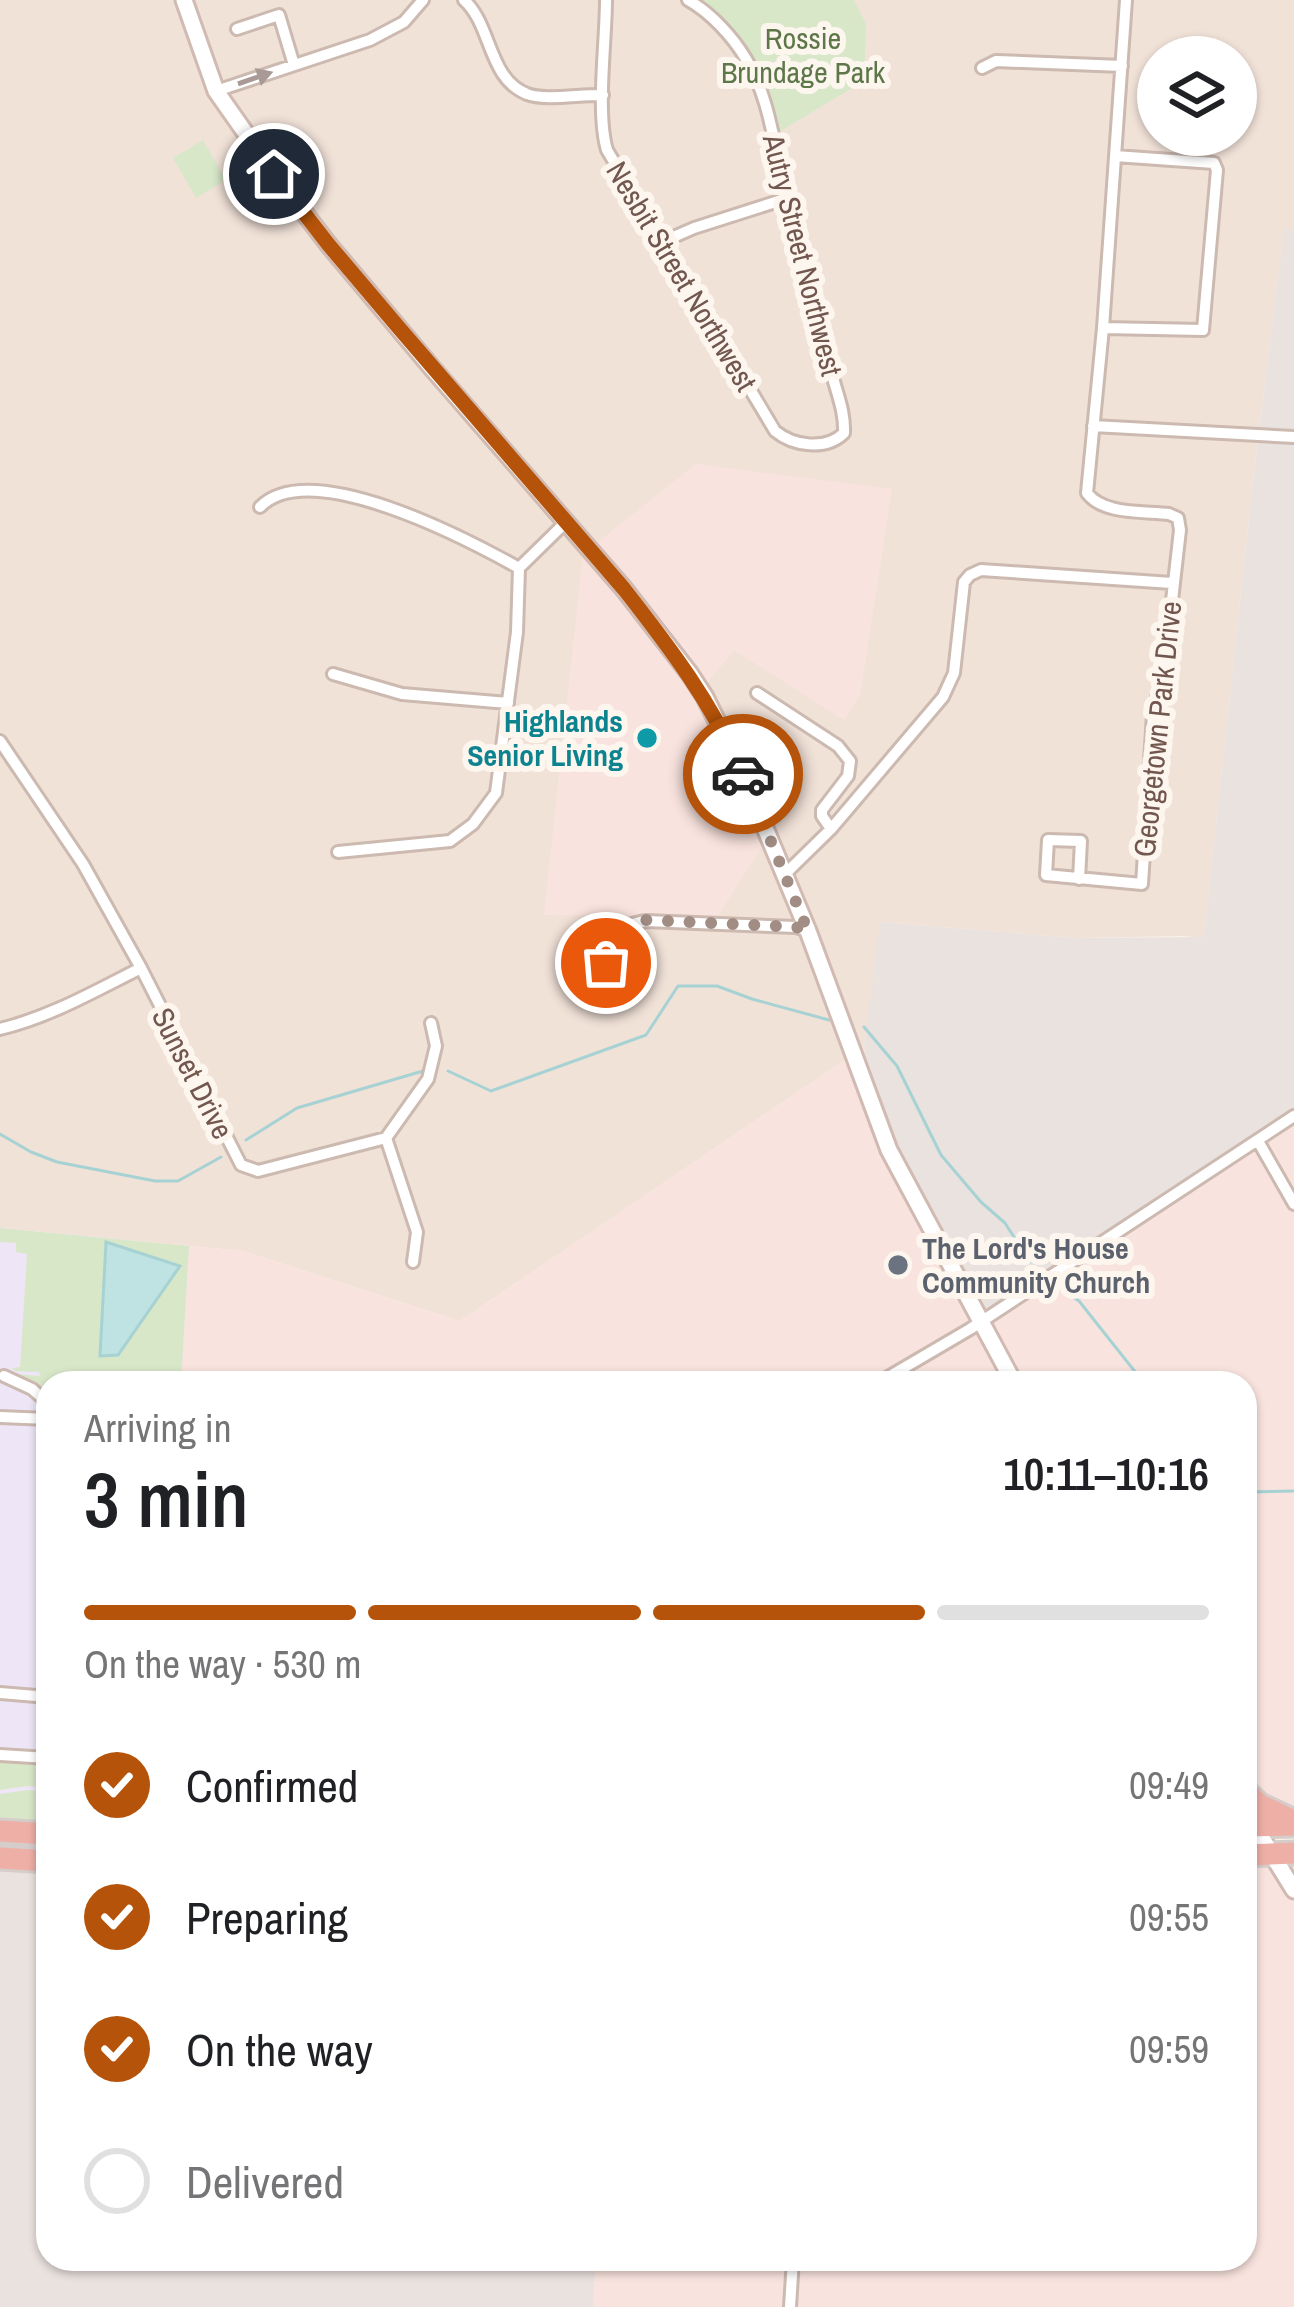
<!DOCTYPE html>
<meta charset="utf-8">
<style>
body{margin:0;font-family:"Archivo Narrow",sans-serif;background:#f2f2f2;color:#202124;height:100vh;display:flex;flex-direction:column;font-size:45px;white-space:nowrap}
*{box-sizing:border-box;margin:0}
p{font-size:39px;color:#757577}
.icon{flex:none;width:66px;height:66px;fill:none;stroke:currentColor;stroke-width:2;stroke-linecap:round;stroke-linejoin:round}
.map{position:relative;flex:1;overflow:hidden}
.side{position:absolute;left:36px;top:1371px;width:1221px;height:900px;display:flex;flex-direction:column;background:#fff;border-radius:36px;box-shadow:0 3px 9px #0004}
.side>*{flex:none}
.controls{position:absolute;left:1137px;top:36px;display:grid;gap:24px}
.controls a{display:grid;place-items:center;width:120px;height:120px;border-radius:50%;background:#fff;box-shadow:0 3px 9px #0004;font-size:60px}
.pin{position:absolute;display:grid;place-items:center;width:102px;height:102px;color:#fff;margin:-51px;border:6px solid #fff;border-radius:50%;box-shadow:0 3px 12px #0007}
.courier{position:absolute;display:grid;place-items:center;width:120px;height:120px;margin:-60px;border:9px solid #b45309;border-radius:50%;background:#fff;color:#222;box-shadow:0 3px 15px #0007}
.overview em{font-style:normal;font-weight:600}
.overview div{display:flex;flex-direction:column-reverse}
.overview{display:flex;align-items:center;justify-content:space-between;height:204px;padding:0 48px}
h1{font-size:78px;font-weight:600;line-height:90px}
.bar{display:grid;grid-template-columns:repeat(4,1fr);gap:18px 12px;align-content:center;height:144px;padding:0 48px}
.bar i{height:15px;border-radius:9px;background:#e0e0e0}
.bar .selected{background:#b45309}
.bar p{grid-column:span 4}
ol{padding:0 48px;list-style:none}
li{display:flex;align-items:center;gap:36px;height:132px}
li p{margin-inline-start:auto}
li .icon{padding:12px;border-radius:50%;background:#b45309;color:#fff;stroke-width:4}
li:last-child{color:#757577}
li i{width:66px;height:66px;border:6px solid #e0e0e0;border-radius:50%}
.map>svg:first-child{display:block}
.residential{fill:#f1e2d8;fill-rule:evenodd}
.commercial{fill:#f9e3de}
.industrial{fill:#eae2df}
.education{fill:#eee6f7}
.green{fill:#d9e7c9;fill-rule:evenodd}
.water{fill:#bfe2e2;stroke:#a7d2d3;stroke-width:3}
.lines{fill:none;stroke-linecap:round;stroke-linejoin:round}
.stream{stroke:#a7d2d3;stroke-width:3}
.street-casing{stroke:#ccb9b0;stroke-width:16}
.secondary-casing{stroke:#d0bab1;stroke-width:21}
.highway-casing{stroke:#d5cdca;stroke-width:27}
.street{stroke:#fff;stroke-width:10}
.secondary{stroke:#fff;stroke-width:15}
.highway{stroke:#eeafa7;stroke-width:21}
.oneway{fill:#aa9a95}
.done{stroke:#a28d85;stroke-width:12;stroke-dasharray:0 21.6}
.route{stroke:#b45309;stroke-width:15}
.culture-dot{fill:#0f9aa8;stroke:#fdf6ef;stroke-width:4.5}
.worship-dot{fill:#6b7280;stroke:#fdf6ef;stroke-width:4.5}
.labels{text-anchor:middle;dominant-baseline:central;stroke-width:12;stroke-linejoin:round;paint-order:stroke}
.park-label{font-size:30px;fill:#5d7749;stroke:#fdf6ef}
.street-label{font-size:30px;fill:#72574f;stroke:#fdf6ef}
.culture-label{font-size:30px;font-weight:bold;fill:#0d838f;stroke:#fdf6ef;text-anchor:end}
.worship-label{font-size:30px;font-weight:bold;fill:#5b616d;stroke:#fdf6ef;text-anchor:start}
</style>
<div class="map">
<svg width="1294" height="2307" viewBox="0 0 1294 2307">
<rect width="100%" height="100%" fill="#faf1e9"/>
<path class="residential" d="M0,0H1294V230L1284,229L1253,481L1204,938L1183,936L1075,938L881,922L864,1047L460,1321L243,1251L0,1228ZM1158,57H1236V135H1158Z"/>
<path class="commercial" d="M696,464L892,489L860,695L844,720L734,650L697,695L766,840L717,917L544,915L583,554Z
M864,1047L878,1140L1266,1128L1294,1109V1806L1245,1811V1383H48L0,1813V1228L243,1251L460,1321Z
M1294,1866V2307H593L596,2259H1245V1868Z"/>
<path class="industrial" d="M1284,228L1294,230V1109L977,1320L878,1140L864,1047L880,922L1075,938L1204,937L1253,481Z
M0,1871L48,1872V2259H596L593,2307H0Z"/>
<path class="education" d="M0,1228L189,1246L181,1383H48V1816L0,1813Z"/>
<path class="green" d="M688,0H854L866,24L864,81L774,135L747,60Z
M203,140L226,180L196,198L173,158Z
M0,1228L189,1246L181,1383H48V1399C39,1391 23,1380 17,1374L40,1376L39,1372L15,1371L12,1368L20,1367L27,1254L16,1252V1243L0,1242ZM107,1242L180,1266L118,1355L101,1356Z
M0,1760L48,1763V1788L28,1786L0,1790Z
M27,1790L48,1792V1821L0,1818V1794Z"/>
<path class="water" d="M106,1242L180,1266L118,1355L100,1356Z"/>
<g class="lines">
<path class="stream" d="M864,1027L897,1066L941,1155L981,1202L1005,1223L1030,1262
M448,1071L491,1091L646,1035L678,986H717L752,999L829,1020
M0,1134L31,1152L57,1162L155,1181H178L221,1157
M246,1140L297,1108L423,1071
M1068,1294L1079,1301L1144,1383
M1245,1492L1294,1491"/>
<defs>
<path id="street" d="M464,0C492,25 488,79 527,94C544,101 582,94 603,95
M606,0C606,41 596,113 607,150L775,431C793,446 826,451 844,433C845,410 836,392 831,370C819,312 806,256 788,200C774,153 772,102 746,59C733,37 711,13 688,0
M237,29L279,15L294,65
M982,68L996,61L1122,66
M216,91L370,40L404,22L423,0
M662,242L694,228L788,198
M1103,328L1203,330L1217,170L1214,163L1115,156
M1093,426L1294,437
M260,507C310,456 467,539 519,568
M333,674L402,694L508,703
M757,693L838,746L850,761L848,776L822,810V816L831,829
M0,741L83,864L141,968L241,1165L258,1171L386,1138L428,1079L436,1046L431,1023
M338,852L450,841L473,824L496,793L517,632L519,568L566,522
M784,875L831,829L943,697L954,673L964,582L970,575L981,570L1172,583
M1079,879L1081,841L1048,840L1046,875L1142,884L1153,715L1165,662L1180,530L1178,518L1169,514C1144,511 1103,515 1087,493L1103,328L1126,0
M606,963C614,934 615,926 646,921L796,927L808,931
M0,1029C50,1017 95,991 141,968
M386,1138L417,1232L413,1262
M1258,1141L1294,1204
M4,1376L32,1389L48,1403
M878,1383L970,1329L1294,1116
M0,1417L48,1419
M0,1693L48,1697
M0,1755L48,1758
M790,2307L793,2259"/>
<path id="secondary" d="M184,0L216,91L270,168L328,244L432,368L624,589L690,674L705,697L740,768L808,931L889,1150L1014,1383
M1245,1811L1294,1890"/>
<path id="highway" d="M1245,1791L1260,1805L1294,1821
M1245,1826L1293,1825
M0,1831L48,1834
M1245,1855L1294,1853
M0,1858L48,1861"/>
</defs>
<use href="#street" class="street-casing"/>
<use href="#secondary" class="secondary-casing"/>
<use href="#highway" class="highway-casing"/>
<use href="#street" class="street"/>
<use href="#secondary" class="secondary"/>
<use href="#highway" class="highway"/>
</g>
<defs><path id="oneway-solid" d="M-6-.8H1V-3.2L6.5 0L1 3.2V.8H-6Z" transform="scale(3)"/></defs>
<use class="oneway" href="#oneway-solid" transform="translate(255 78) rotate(-19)"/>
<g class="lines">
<path class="done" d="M606,963C614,934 615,926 646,920L796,927L808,931L743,774"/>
<path class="route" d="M274,174L328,244L399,328L624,589C671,649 712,703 743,774"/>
</g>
<circle class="culture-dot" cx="647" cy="738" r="12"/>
<circle class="worship-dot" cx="898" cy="1265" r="12"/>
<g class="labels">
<g class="park-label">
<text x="803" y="38">Rossie<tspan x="803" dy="34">Brundage Park</tspan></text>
</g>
<g class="street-label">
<text transform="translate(803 255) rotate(76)">Autry Street Northwest</text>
<text transform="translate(682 276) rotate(59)">Nesbit Street Northwest</text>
<text transform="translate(1157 729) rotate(-84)">Georgetown Park Drive</text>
<text transform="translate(193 1073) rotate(63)">Sunset Drive</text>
</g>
<g class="culture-label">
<text x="623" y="721">Highlands<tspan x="623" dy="34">Senior Living</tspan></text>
</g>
<g class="worship-label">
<text x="922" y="1248">The Lord's House<tspan x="922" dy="34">Community Church</tspan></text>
</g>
</g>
</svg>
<div class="controls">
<a><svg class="icon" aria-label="layers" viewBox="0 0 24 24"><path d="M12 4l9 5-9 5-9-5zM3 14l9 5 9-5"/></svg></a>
</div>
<div class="pin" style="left:606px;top:963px;background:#ea580c"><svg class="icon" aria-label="bag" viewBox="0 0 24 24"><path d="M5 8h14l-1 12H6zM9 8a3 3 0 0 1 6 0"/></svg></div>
<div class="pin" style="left:274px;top:174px;background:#1f2937"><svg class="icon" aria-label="home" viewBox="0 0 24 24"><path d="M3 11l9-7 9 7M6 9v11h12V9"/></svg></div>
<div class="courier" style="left:743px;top:774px"><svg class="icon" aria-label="car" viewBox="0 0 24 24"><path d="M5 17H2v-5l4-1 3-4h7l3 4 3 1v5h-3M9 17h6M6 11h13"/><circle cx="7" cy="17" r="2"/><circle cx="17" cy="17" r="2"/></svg></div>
<section class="side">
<div class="overview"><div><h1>3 min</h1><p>Arriving in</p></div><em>10:11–10:16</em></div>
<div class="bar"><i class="selected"></i><i class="selected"></i><i class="selected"></i><i></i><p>On the way · 530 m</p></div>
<ol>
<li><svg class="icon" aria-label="check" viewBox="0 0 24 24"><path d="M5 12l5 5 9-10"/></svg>Confirmed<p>09:49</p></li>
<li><svg class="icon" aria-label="check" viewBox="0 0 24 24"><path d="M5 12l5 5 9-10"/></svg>Preparing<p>09:55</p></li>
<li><svg class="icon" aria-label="check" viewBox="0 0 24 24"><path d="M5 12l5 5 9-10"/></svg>On the way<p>09:59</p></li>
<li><i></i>Delivered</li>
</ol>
</section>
</div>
